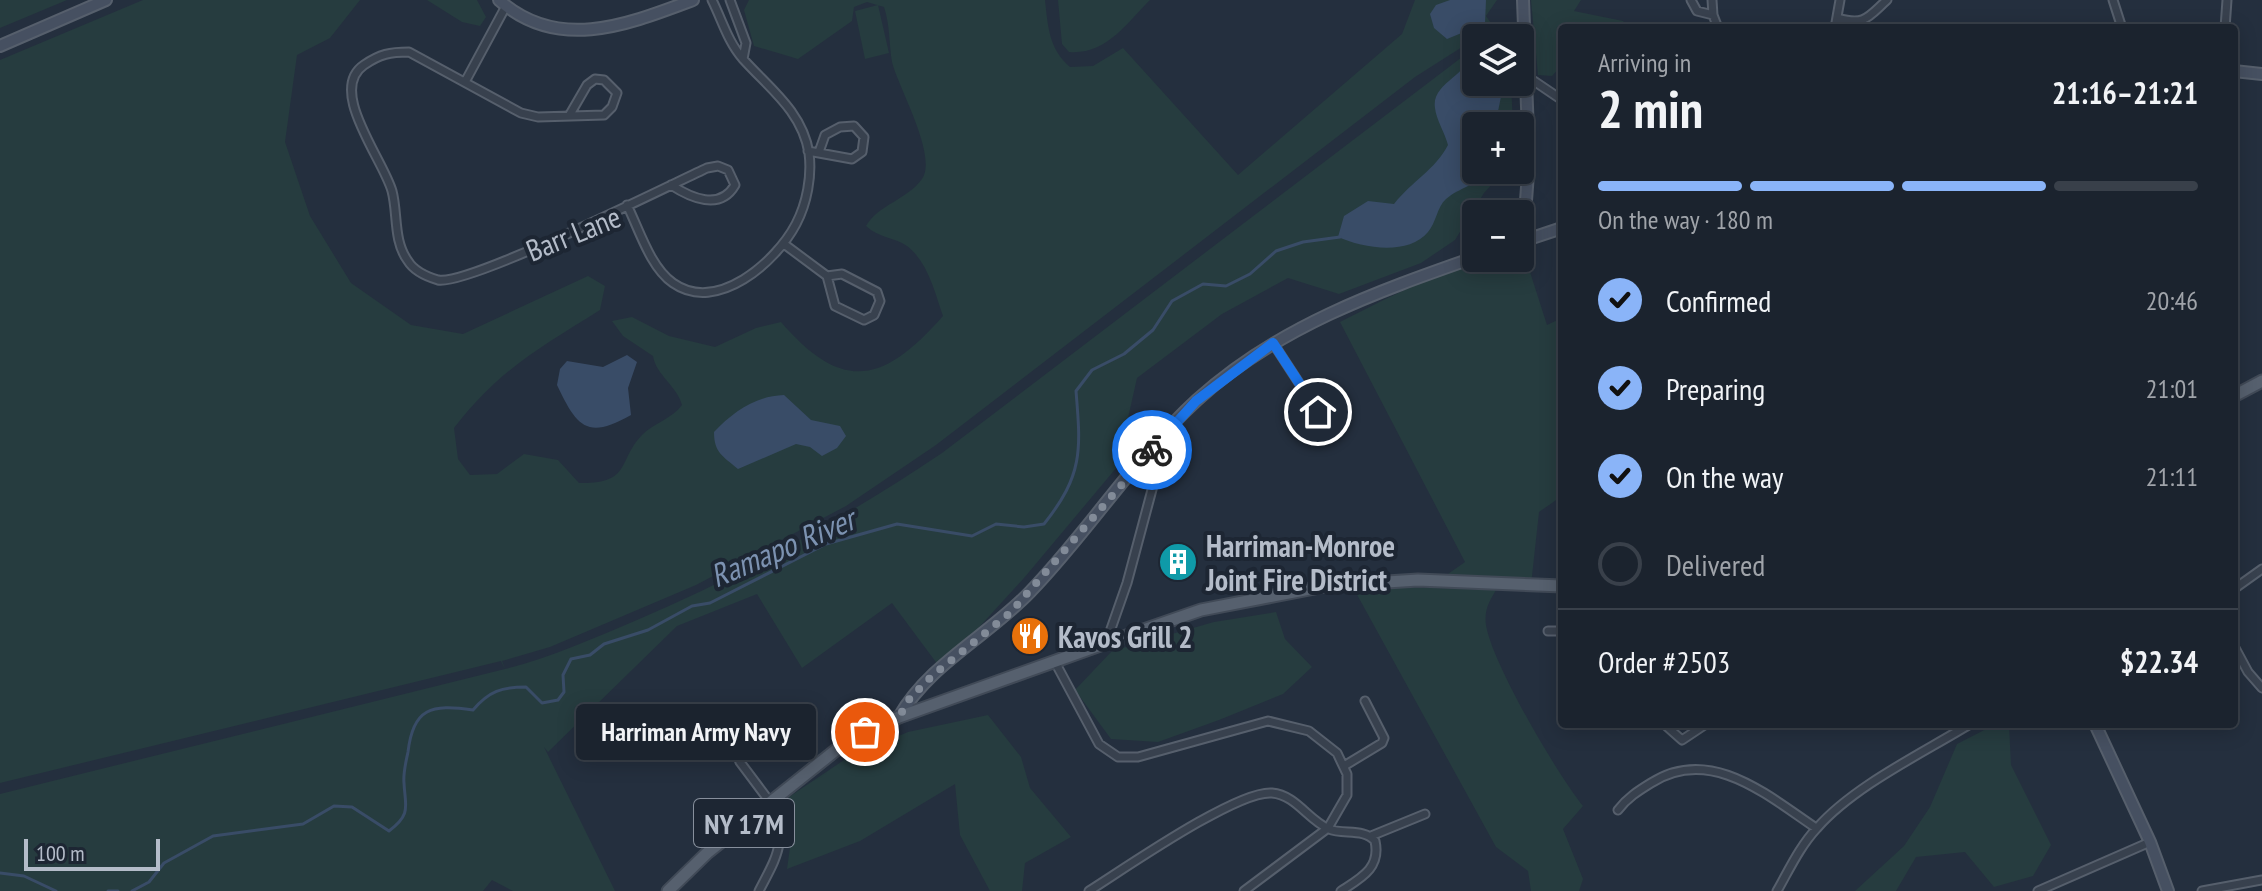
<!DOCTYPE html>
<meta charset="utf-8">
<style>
body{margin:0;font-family:"PT Sans Narrow",sans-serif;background:#282f3a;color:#f1f3f6;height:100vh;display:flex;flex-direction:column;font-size:30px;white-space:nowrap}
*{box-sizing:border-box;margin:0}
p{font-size:26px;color:#a0a4aa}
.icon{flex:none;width:44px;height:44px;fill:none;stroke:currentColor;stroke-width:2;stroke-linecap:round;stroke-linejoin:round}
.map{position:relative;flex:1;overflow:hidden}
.details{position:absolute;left:1558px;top:24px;width:680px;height:704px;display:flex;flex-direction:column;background:#1b232e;border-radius:8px;box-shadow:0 4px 20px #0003,0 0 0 2px #39404a}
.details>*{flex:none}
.fabs{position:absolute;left:1462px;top:24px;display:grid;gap:16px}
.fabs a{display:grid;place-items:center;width:72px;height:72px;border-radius:8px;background:#1b232e;box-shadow:0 4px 20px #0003,0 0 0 2px #39404a;font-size:40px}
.scale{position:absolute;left:24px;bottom:20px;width:136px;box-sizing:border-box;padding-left:8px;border:4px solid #b4bcc9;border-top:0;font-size:22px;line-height:28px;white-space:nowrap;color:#b4bcc9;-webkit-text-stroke:6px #1d2633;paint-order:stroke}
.pin{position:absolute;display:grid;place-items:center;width:68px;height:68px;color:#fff;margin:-34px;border:4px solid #fff;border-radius:50%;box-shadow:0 2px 8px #0007}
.courier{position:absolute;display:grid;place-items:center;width:80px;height:80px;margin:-40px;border:6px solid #1a73e8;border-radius:50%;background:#fff;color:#222;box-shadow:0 2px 10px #0007}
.bubble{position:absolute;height:56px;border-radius:8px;background:#1b232e;box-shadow:0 4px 20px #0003,0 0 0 2px #39404a;font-size:26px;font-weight:600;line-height:56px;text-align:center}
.headline em{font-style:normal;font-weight:600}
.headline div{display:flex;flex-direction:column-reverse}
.headline{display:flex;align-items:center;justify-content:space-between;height:136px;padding:0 40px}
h1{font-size:52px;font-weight:600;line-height:60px}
.bar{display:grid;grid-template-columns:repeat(4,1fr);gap:12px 8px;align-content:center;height:96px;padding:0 40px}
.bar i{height:10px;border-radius:6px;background:#39404a}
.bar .selected{background:#8ab4f8}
.bar p{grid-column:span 4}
.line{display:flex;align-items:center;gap:20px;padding:0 40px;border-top:2px solid #39404a}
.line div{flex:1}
ol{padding:0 40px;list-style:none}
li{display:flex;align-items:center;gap:24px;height:88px}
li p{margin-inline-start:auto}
li .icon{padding:8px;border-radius:50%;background:#8ab4f8;color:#111;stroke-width:4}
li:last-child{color:#a0a4aa}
li i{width:44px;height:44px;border:4px solid #39404a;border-radius:50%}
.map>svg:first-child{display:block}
.green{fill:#263c3f;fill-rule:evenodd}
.water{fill:#394c67}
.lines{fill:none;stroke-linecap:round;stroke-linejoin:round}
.stream{stroke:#394c67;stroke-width:3}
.street-casing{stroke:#565f6c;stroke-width:11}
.secondary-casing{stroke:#565f6c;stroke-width:14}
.primary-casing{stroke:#414a57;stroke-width:15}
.street{stroke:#38414e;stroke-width:7}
.secondary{stroke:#465061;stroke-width:10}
.primary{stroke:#56606e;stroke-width:11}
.done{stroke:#828b98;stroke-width:8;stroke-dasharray:0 14.4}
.route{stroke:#1a73e8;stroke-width:10}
.labels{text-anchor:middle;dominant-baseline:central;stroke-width:8;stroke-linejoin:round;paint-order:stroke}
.shield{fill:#1d2633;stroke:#878f9c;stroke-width:2}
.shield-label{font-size:28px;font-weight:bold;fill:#b4bcc9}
.street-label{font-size:30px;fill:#b4bcc9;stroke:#1d2633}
.poi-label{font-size:30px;font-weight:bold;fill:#b4bcc9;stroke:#1d2633;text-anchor:start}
.water-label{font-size:32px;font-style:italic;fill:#7c92b1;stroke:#1d2633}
</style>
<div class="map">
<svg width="2262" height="891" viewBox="0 0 2262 891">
<rect width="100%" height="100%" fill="#242f3e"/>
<path class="green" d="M0,0H67L0,28Z
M143,0H360L330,38L297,55L285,142L310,216L351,283L411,325L463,334L588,276L605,286L600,310C538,349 500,369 454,428L458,459L470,475L497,474L524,454L558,460L579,483C632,484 617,461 642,435C654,423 673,418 682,405C677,386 656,375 653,356L623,336L612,321L632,317L669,336L715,347L756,328L781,322C843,394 884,383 943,316C935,293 928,262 907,246C894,237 879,238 866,226C878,205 908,199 922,179C938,156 898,87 892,62C889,44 890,25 884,7L867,2L854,7L852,21L798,59L754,46L744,10L749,0H1045C1048,27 1049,49 1070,67L1093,66L1123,48L1238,175L1402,34L1415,0H1497L1486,16L1501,38H1476V82H1511L1513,126H1476V170H1505L1484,193L1455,240L1421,263L1339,294L1288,278L1222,314L1137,378L1117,467L1024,578L941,669L892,603L802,668L757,594L677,626L548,752L544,747L615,891H513L492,880L483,891H0V794L505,669L501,661L0,783V60ZM1470,42V51L942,453C845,518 745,574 637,620C594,638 550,658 505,669L502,661L550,647L696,585L846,506L936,445L1415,77Z
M427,0H477L486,17L480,26L462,22Z
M1058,0H1150C1126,24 1106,55 1069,52L1062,44Z
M1531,0H1581L1574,11L1623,21L1629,28H1562V65L1552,76L1538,75Z
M878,5L889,53L865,59L855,11Z
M1522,247L1547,325L1562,318V496L1539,512L1531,585L1438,581L1465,562L1340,322C1395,295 1458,258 1520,258Z
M1405,587L1496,590C1489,602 1484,610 1486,625C1492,663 1557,774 1583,806L1563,829L1583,879L1579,891H1531L1528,871L1496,847L1355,591Z
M1276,612L1285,639L1312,667L1283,694L1219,720L1158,742L1111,739L1075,690L1112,651L1214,622Z
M988,715L1021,757L1030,788L1071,837L1025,863L1022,891H990L960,835L955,784L860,841L787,869L793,826L789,797L847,758L908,732Z
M1996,724H2009L2011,765L2051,845L2033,876L1994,887L1965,852L1916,857L1896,891H1855L1904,846L1930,807L1957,744Z"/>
<path class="water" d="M1450,0H1486L1485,23L1494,38H1476V82H1504L1495,126H1476V170H1486C1475,187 1460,187 1446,199C1437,207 1436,223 1428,232C1408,256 1363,248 1338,237L1344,216L1368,201L1394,204C1412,181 1435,170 1448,145C1445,133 1436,119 1435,108C1430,77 1490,73 1464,32L1447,39L1434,28L1430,14L1436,5Z
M627,355L637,362L628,388L631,415C587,440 577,427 557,385L560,369L567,361L603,367Z
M784,395L811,420L840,426L846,436L837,448L822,456L810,447L796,444L738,469C723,456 714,453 714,432C734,411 756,396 784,395Z"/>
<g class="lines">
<path class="stream" d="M0,873L24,876L56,891
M108,891H118
M132,891L149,882L164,863L213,836L303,824L334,806L352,807L389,831C412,814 405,806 404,783C403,773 406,761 408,752C413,708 431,704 473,710C489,691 502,687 526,687L542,703L558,700L564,692L563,675L571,659L590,655L604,644L648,630L692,606L710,603L826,544L897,524L972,536L996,524L1024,527L1044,524C1083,475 1081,451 1076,391L1092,370L1124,354L1153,330L1172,301L1203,284L1226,286L1250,274L1276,251L1303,242L1340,237"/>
<defs>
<path id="street" d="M730,0L746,43L743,59
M1691,0L1697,11L1713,15L1712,0
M2113,0L2122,28
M1713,15L1718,28
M1838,18C1865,26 1868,17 1887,0
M1835,28L1840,0
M2225,28L2227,0
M1526,81H1534L1562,100
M465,82L506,6
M569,116L587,85L595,79L604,80L617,93L612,107L604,115L538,117L521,113L409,52C390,52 380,54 364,65C327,90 383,159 392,191C398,213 393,241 408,261C414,271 428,277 438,280C468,286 666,187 707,168L718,166L728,170L735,185C720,211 691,198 671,185
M808,151L852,159L862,152L864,137L854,126L840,127L825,135L819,152
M627,205C639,229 650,267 673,283C717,314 776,262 796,224C807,203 812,176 809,153C802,111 769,88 743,59C728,42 722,20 712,0
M784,244L827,276L835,306L864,320L874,315L880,301L877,292L842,274L827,276
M1273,343L1318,412
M2234,589L2262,569
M1548,631H1562
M1106,643L1127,583L1168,430
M2234,646L2248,672L2262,688
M1055,662L1099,744L1118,757H1138L1268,721L1309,731L1337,753L1347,774V795L1328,828L1244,891
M722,714L740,762L770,802
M1664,724L1682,740L1706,724
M1344,766L1382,743L1384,738L1365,701
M1618,810C1627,798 1638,791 1651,783C1710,745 1767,795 1816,828
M1371,836L1425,814
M759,891C774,861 794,834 762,809
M1089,891C1124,869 1237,790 1272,793C1296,795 1308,820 1329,829C1343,835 1364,828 1375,841C1381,868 1361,878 1341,891
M1777,891C1789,870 1800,846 1817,828C1854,786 1921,754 1970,724
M2038,891L2150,842
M2202,891L2262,880"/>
<path id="secondary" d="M499,0C558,53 629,24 693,0
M1523,0L1529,160L1523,241
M0,46L106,0
M2234,71L2262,74
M1520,242L1562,228
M899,717C928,665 989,635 1030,592C1089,531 1135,457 1197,400C1277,327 1376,292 1476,257
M2095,724L2150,842L2168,891"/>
<path id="primary" d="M2234,396L2262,381
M668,891L707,853L846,742L899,717L1106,643L1201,610L1325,586L1418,580L1562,586"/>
</defs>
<use href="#street" class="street-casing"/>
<use href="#secondary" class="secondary-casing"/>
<use href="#primary" class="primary-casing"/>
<use href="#street" class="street"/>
<use href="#secondary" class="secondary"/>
<use href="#primary" class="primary"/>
</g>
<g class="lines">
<path class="done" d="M865,732L899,717L910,698L932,676L1010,613L1152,450"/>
<path class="route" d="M1152,450L1196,401L1273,343L1318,412"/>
</g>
<defs>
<symbol id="building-disc" viewBox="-11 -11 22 22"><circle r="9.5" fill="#0f9aa8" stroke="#1d2633"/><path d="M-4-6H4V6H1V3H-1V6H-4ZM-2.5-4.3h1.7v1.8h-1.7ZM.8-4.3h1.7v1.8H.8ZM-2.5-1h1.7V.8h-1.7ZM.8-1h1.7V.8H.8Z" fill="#fff"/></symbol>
<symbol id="restaurant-disc" viewBox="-11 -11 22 22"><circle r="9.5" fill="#e8710a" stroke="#1d2633"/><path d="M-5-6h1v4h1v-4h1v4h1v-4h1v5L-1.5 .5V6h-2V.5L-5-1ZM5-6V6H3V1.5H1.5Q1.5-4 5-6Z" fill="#fff"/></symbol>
</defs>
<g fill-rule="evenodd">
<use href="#building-disc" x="1156" y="540" width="44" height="44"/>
<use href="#restaurant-disc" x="1008" y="614" width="44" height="44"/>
</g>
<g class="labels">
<rect class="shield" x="694" y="799" width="100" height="48" rx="6"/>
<g class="shield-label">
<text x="744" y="823">NY 17M</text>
</g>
<g class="street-label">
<text transform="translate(573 233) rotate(-22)">Barr Lane</text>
</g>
<g class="poi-label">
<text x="1206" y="545">Harriman-Monroe<tspan x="1206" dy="34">Joint Fire District</tspan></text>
<text x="1058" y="636">Kavos Grill 2</text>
</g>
<g class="water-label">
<text transform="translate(782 547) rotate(-23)">Ramapo River</text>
</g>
</g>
</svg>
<div class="fabs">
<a><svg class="icon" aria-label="layers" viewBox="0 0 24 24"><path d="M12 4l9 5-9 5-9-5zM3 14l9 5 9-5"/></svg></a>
<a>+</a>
<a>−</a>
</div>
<div class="scale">100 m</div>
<div class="pin" style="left:865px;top:732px;background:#ea580c"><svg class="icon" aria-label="bag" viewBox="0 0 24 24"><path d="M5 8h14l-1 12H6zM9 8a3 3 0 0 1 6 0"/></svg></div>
<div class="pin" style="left:1318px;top:412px;background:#1f2937"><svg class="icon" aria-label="home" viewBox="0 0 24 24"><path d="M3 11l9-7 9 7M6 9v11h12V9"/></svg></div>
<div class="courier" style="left:1152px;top:450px"><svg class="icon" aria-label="bike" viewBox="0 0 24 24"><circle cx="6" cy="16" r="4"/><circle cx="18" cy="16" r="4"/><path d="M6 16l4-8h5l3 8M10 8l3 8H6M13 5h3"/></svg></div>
<div class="bubble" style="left:576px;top:704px;width:240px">Harriman Army Navy</div>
<section class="details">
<div class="headline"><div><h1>2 min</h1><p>Arriving in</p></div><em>21:16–21:21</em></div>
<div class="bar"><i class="selected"></i><i class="selected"></i><i class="selected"></i><i></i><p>On the way · 180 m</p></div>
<ol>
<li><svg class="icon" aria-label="check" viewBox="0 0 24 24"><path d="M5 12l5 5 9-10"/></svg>Confirmed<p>20:46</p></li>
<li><svg class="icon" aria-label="check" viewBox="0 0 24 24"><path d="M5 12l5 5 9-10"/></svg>Preparing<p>21:01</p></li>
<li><svg class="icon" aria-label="check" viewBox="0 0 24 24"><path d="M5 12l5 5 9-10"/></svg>On the way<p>21:11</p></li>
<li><i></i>Delivered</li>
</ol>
<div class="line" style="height:104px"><div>Order #2503</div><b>$22.34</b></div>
</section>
</div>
